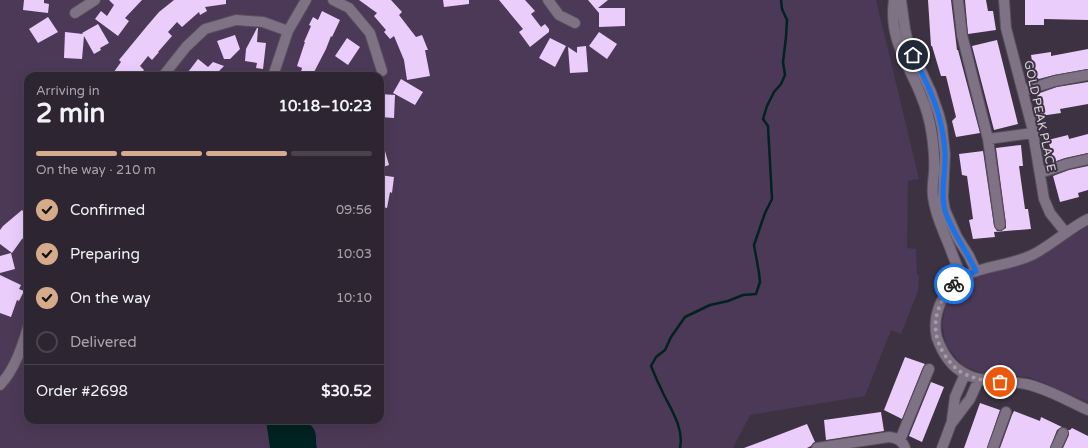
<!DOCTYPE html>
<meta charset="utf-8">
<style>
body{margin:0;font-family:"Varela Round",sans-serif;background:#352e3a;color:#f1f3f6;height:100vh;display:flex;flex-direction:column;font-size:15px;white-space:nowrap}
*{box-sizing:border-box;margin:0}
p{font-size:13px;color:#a7a5ac}
.icon{flex:none;width:22px;height:22px;fill:none;stroke:currentColor;stroke-width:2;stroke-linecap:round;stroke-linejoin:round}
.map{position:relative;flex:1;overflow:hidden}
.sheet{position:absolute;left:24px;top:72px;width:360px;height:352px;display:flex;flex-direction:column;background:#2d2632;border-radius:12px;box-shadow:0 4px 16px #0002,0 0 0 1px #48434d}
.sheet>*{flex:none}
.pin{position:absolute;display:grid;place-items:center;width:34px;height:34px;color:#fff;margin:-17px;border:2px solid #fff;border-radius:50%;box-shadow:0 1px 4px #0007}
.courier{position:absolute;display:grid;place-items:center;width:40px;height:40px;margin:-20px;border:3px solid #1a73e8;border-radius:50%;background:#fff;color:#222;box-shadow:0 1px 5px #0007}
.summary em{font-style:normal;font-weight:700}
.summary div{display:flex;flex-direction:column-reverse}
.summary{display:flex;align-items:center;justify-content:space-between;height:68px;padding:0 12px}
h1{font-size:26px;font-weight:700;line-height:30px}
.bar{display:grid;grid-template-columns:repeat(4,1fr);gap:6px 4px;align-content:center;height:48px;padding:0 12px}
.bar i{height:5px;border-radius:3px;background:#48434d}
.bar .active{background:#d6ab8b}
.bar p{grid-column:span 4}
.line{display:flex;align-items:center;gap:10px;padding:0 12px;border-top:1px solid #48434d}
.line div{flex:1}
ol{padding:0 12px;list-style:none}
li{display:flex;align-items:center;gap:12px;height:44px}
li p{margin-inline-start:auto}
li .icon{padding:4px;border-radius:50%;background:#d6ab8b;color:#111;stroke-width:4}
li:last-child{color:#a7a5ac}
li i{width:22px;height:22px;border:2px solid #48434d;border-radius:50%}
.map>svg:first-child{display:block}
.green{fill:#4c3957;fill-rule:evenodd}
.water{fill:#002321}
.lines{fill:none;stroke-linecap:round;stroke-linejoin:round}
.stream{stroke:#002321;stroke-width:2.5}
.building{fill:#eacdfb}
.minor-casing{stroke:#574e5b;stroke-width:12}
.minor{stroke:#7e7284;stroke-width:10}
.done{stroke:#a39ca8;stroke-width:4;stroke-dasharray:0 7.2}
.route{stroke:#1a73e8;stroke-width:5}
.labels{text-anchor:middle;dominant-baseline:central;stroke-width:4;stroke-linejoin:round;paint-order:stroke}
.street-label{font-size:12px;fill:#dbd5df;stroke:#3c3242}
</style>
<div class="map">
<svg width="1088" height="448" viewBox="0 0 1088 448">
<rect width="100%" height="100%" fill="#3c3242"/>
<path class="green" d="M0,0H876L919,179L908,181L907,248L916,249L917,275H919L918,291L901,334L891,330L865,396L750,415L733,448H0ZM28,76H380V420H28Z
M1088,226V402L1029,377L987,375L962,365L946,345L942,324L947,301L958,286L961,284L978,276L1008,267L1034,259Z"/>
<path class="water" d="M266,420C280,420 310,415 315,432C317,437 315,443 317,448H270Z"/>
<g class="lines">
<path class="stream" d="M680,448C684,429 672,411 664,395C659,385 655,376 651,366L656,357L665,350L671,337L685,317L710,305L728,301L743,295L756,294L760,282L759,273L754,245L765,213L772,199L768,126L763,119L767,106L774,92L781,84L785,75L783,62L786,37L787,20L782,9L781,0"/>
</g>
<path class="building" d="M24,0H44V3L49,4L48,13L23,10Z
M109,0H142L125,18L129,21L118,36L95,19L101,11L107,16L114,5Z
M174,0H226V4L205,7L207,11L200,15L199,12L182,27L177,22L168,32L172,36L158,52H159L152,60L148,56L140,66L144,70L139,76H111L121,62L119,60L147,26L159,12Z
M359,0H391L402,12L399,15L416,37L422,35L428,50H425L430,76L407,80L404,60L394,36L390,39L384,32L386,30L374,16L377,13Z
M443,0H469V4L444,7Z
M499,0H525L535,11L531,14L541,27L545,24L549,29V32L530,47L519,32L523,29Z
M588,0H608L598,8H625V26L599,27V13Z
M928,0H951L957,50H958L980,133L956,137L952,121L956,117L946,76H941L932,46H931Z
M965,0H986L988,11H993L996,30L968,34Z
M1025,0H1088V20L1044,19V25H1025Z
M322,11L340,20L332,37L331,36L326,49L312,76H302L303,73L301,72L302,68L297,66L305,42H304L311,26L309,25L313,17L318,20Z
M48,17L58,32L38,43L29,29Z
M98,24L109,43L100,48L101,50L94,54L84,36L82,59L64,58L65,32L83,34L82,33Z
M257,28H258L257,42L266,43L263,69L256,68L257,63L245,61L246,49Z
M599,32L617,44L607,59L589,46Z
M235,35L240,49L230,59H224L217,41Z
M347,38L360,47L348,65L335,56Z
M550,38L566,46L555,67L539,58Z
M997,40L1018,124L994,130L972,46Z
M586,46L588,72L570,73L568,47L577,53V47Z
M1088,49V69L1054,75L1035,80L1031,55L1051,52V56Z
M198,59L208,67L213,62L224,66L214,76H185Z
M401,79L423,92L415,105L393,93Z
M1088,82V104L1060,109L1061,113L1040,116L1037,94L1057,87Z
M380,94L395,95L394,118L380,117Z
M1088,134V153L1065,158L1054,162L1048,140L1068,135L1069,139Z
M1021,145L1023,166H1019L1025,209H1028L1031,229L994,232L995,237L973,239L969,220L973,219L967,176L962,175L959,154L983,151L994,226L997,231H1001L1006,228V224L996,148Z
M385,151L389,165L380,168V152Z
M1088,166V190L1078,193L1079,197L1060,202L1053,176L1069,170Z
M380,175L394,177L392,193L390,192L387,208L380,206Z
M22,210L28,216V234L22,239L12,253L0,244V230L3,226Z
M11,253L15,269L0,273V256Z
M0,275L21,285L19,289L24,291L19,301L17,300L11,317L0,313Z
M905,357L925,364L923,367L902,419L884,410Z
M931,382L944,387L922,442L909,436Z
M980,403L1000,410L987,448H964Z
M1014,411L1040,421L1041,417L1062,427L1057,430L1050,448H1000L1012,415Z
M881,412L884,431L826,440L824,420Z
M807,424L815,442L813,443L811,446L807,448H744Z
M1072,428L1088,436V448H1063L1069,435L1068,430H1070Z"/>
<g class="lines">
<defs>
<path id="minor" d="M333,0L349,8L370,33L382,71
M548,0L559,15L575,23
M894,0C889,33 903,56 916,84C922,97 927,110 930,124C933,140 935,157 934,173C933,181 932,189 933,197C935,214 942,228 948,243C953,255 956,265 962,277
M901,0L905,29L908,43L931,92L939,115L942,127L945,154L943,198L945,210L957,237L969,256L976,271
M958,0L962,35L988,139L1000,225
M1004,0L1006,28L1032,127L1044,199L1050,213L1066,233
M75,13L95,0
M163,76L186,47L205,29L236,20L263,22L288,31
M273,76L288,31L306,0
M1023,91L1055,81L1088,75
M988,139L1033,133
M1040,173L1067,164L1088,159
M1088,219C1068,229 1052,245 1032,255C996,272 963,261 941,302C936,313 934,326 937,338C942,352 950,366 964,373C983,384 1005,380 1026,384C1048,389 1068,401 1088,410
M0,385C15,369 22,347 28,327
M952,420L955,397L965,374
M900,440L929,369
M817,448L889,437C897,438 902,440 905,448
M942,448L951,424L970,399L979,379
M993,448L1006,412
M1056,448L1063,433"/>
</defs>
<use href="#minor" class="minor-casing"/>
<use href="#minor" class="minor"/>
</g>
<g class="lines">
<path class="done" d="M954,284C935,305 929,329 944,354C949,361 954,368 961,372C973,379 986,381 1000,382"/>
<path class="route" d="M913,55C929,87 943,115 945,153C946,172 940,192 945,211C952,232 966,250 976,271L962,277L954,284"/>
</g>
<g class="labels">
<g class="street-label">
<text transform="translate(1040 116) rotate(78)">GOLD PEAK PLACE</text>
</g>
</g>
</svg>
<div class="pin" style="left:1000px;top:382px;background:#ea580c"><svg class="icon" aria-label="bag" viewBox="0 0 24 24"><path d="M5 8h14l-1 12H6zM9 8a3 3 0 0 1 6 0"/></svg></div>
<div class="pin" style="left:913px;top:55px;background:#1f2937"><svg class="icon" aria-label="home" viewBox="0 0 24 24"><path d="M3 11l9-7 9 7M6 9v11h12V9"/></svg></div>
<div class="courier" style="left:954px;top:284px"><svg class="icon" aria-label="bike" viewBox="0 0 24 24"><circle cx="6" cy="16" r="4"/><circle cx="18" cy="16" r="4"/><path d="M6 16l4-8h5l3 8M10 8l3 8H6M13 5h3"/></svg></div>
<section class="sheet">
<div class="summary"><div><h1>2 min</h1><p>Arriving in</p></div><em>10:18–10:23</em></div>
<div class="bar"><i class="active"></i><i class="active"></i><i class="active"></i><i></i><p>On the way · 210 m</p></div>
<ol>
<li><svg class="icon" aria-label="check" viewBox="0 0 24 24"><path d="M5 12l5 5 9-10"/></svg>Confirmed<p>09:56</p></li>
<li><svg class="icon" aria-label="check" viewBox="0 0 24 24"><path d="M5 12l5 5 9-10"/></svg>Preparing<p>10:03</p></li>
<li><svg class="icon" aria-label="check" viewBox="0 0 24 24"><path d="M5 12l5 5 9-10"/></svg>On the way<p>10:10</p></li>
<li><i></i>Delivered</li>
</ol>
<div class="line" style="height:52px"><div>Order #2698</div><b>$30.52</b></div>
</section>
</div>
